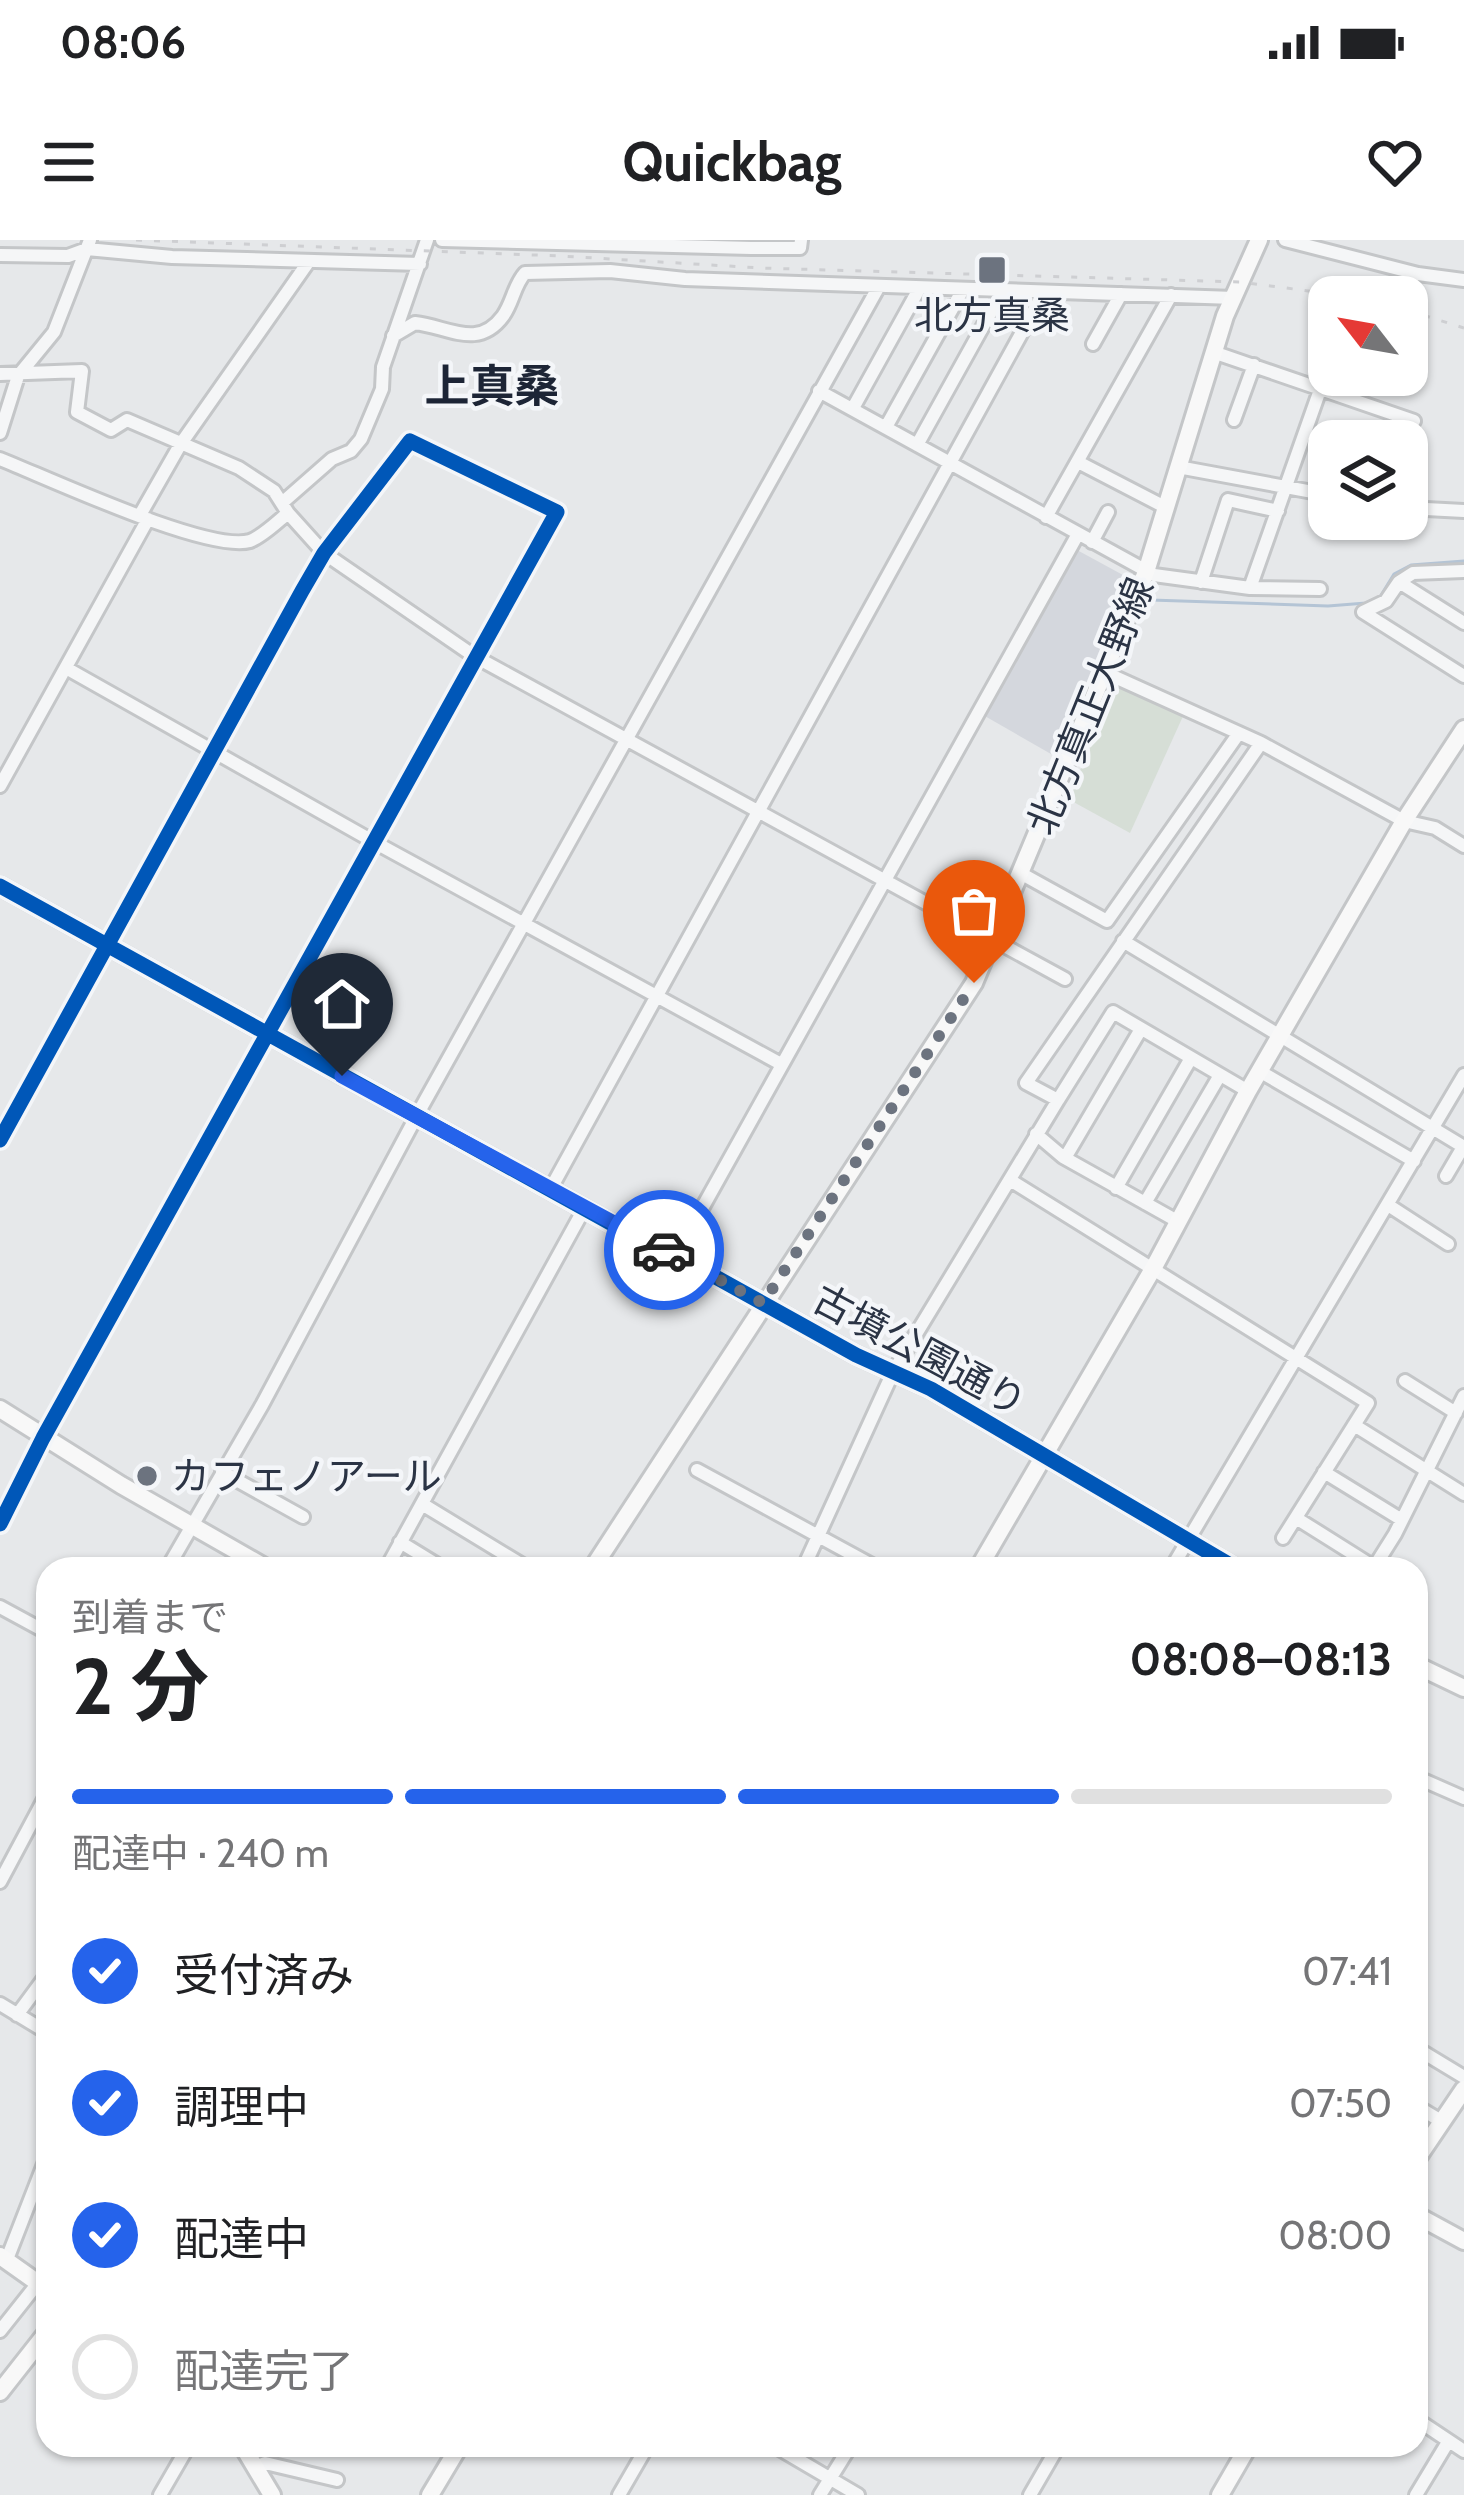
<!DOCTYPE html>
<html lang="ja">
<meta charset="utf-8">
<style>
body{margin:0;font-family:Cabin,"Noto Sans JP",sans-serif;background:#f2f2f2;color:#202124;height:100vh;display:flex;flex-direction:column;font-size:45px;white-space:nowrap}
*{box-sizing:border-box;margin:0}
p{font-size:39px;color:#757577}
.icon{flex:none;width:66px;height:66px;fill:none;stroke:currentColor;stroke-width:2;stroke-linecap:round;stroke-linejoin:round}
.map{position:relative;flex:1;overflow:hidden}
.details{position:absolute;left:36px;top:1317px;width:1392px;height:900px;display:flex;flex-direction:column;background:#fff;border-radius:36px;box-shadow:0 3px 9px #0004}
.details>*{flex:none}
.needle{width:78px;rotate:301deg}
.controls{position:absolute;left:1308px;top:36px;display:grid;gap:24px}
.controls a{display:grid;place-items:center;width:120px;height:120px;border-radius:24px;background:#fff;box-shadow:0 3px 9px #0004;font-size:60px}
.pin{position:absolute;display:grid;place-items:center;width:102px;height:102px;color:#fff;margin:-123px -51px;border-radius:50% 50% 50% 0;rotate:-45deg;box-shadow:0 0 12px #0007}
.pin .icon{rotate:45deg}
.courier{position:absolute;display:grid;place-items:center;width:120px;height:120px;margin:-60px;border:9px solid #2563eb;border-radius:50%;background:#fff;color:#222;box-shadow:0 3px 15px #0007}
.headline em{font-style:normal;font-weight:700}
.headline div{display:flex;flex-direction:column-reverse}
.headline{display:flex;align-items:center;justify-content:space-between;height:204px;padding:0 36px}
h1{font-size:78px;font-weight:700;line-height:90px}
.bar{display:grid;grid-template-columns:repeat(4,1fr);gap:18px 12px;align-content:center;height:144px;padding:0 36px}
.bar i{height:15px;border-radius:9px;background:#e0e0e0}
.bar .active{background:#2563eb}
.bar p{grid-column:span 4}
ol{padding:0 36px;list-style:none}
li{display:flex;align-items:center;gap:36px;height:132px}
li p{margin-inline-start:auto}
li .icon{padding:12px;border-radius:50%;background:#2563eb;color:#fff;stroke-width:4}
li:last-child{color:#757577}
li i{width:66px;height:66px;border:6px solid #e0e0e0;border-radius:50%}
.status{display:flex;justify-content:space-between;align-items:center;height:84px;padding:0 60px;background:#fff;direction:ltr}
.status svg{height:33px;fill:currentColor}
header{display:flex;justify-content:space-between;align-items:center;height:156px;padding:0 36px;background:#fff;font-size:54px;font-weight:700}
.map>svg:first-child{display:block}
.built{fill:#d4d7dd}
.green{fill:#d6ded6}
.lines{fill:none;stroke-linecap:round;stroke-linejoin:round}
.stream{stroke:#b4c4d5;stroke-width:3}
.street-casing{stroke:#c4c6c8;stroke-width:18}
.secondary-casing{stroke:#c4c6c8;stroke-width:22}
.street{stroke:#f5f6f7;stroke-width:12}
.secondary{stroke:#f8f8f8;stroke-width:16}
.rail{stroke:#cecfd2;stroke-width:3;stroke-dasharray:6 12;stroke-linecap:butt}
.cycleway-casing{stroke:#f4f6f9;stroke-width:22}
.cycleway{stroke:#0057b8;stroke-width:15}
.done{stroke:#6c737f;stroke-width:12;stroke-dasharray:0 21.6}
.route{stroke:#2563eb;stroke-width:15}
.poi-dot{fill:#6c737f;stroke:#f4f6f9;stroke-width:4.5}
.labels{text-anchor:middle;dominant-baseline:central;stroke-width:9;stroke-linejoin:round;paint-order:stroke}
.poi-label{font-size:39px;fill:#2b3445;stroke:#f4f6f9}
.street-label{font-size:39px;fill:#2b3445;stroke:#f4f6f9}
.quarter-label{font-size:45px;font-weight:bold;fill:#1d2536;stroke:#f4f6f9}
</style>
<div class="status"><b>08:06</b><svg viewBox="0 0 49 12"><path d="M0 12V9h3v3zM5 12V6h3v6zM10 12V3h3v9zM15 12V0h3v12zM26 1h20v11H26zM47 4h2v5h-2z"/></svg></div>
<header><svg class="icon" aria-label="menu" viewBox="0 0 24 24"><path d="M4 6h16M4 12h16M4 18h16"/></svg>Quickbag<svg class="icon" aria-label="heart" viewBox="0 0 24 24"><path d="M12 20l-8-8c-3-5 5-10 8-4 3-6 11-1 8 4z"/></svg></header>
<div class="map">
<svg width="1464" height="2255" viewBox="0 0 1464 2255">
<rect width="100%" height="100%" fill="#e6e8ea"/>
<path class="built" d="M1077,310L1134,341L1058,518L983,475Z"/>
<path class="green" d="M1116,445L1184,474L1130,593L1068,559Z"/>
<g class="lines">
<path class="stream" d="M1151,360L1328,366L1366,363L1380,357L1394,334L1411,325L1464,321"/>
<defs>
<path id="street" d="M442,0L751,8H800L801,0
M1285,0L1418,34L1464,40
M0,15L68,16L87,9L172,17L420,24
M393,96L415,83C449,87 478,110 503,76C513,62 514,45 525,33L610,31L685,39L1234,58
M1093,104L1121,54
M1213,112L1414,181
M0,134L82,131L77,172L111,190L127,180L239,228L274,251L288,273L324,313L474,416L1065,739
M819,151L1154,335L1250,348L1320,349
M853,168L919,49
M1234,180L1254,125
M886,187L962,51
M0,193L18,136L54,92L90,0
M917,205L1002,52
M0,219C48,238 208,313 250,301C263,296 277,282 288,273
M1078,222L1165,267
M1178,227L1329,255
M283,262L332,219L351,211L361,199L382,149L383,127L427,0
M1407,268L1464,271
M140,275L180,205L309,21
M1046,277L1171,55
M1092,302L1108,272
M1464,331L1413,333L1399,342L1386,361L1363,372L1464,436
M1201,342L1228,260L1278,271
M1399,342L1464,383
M1250,348L1321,147
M66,428L376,603L781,824
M1106,433L1261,503L1404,581L1435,588L1464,606
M0,546L148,279
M1022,634L1107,681L1239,493
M1123,701L1464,907
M1261,832L1414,921
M1058,860L1113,772L1248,851
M1036,894L1063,917L1179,982
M0,900L302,351L324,313L410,201L557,272L43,1198L0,1284
M1065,918L1141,789
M1446,936L1463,907
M1010,940L1368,1163L1283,1298
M1116,948L1191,818
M550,950L1043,54
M1145,963L1220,835
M1388,965L1448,1004
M676,1015L1078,294
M1405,1141L1456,1173
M1354,1185L1464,1254
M697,1230L879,1329
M222,1232L303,1277
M1324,1232L1402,1280
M422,1264L529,1329
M1296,1278L1374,1327
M400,1302L444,1329
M167,1329L262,1165L416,877L879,46
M386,1329L584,969
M803,1329L893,1132L1058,860L1026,843L1261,503
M1171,1329L1464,835
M1373,1329L1395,1294L1464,1156
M0,1367L48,1393
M1416,1537L1464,1558
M0,1642L48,1552
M0,1764L48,1793
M17,1775L48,1733
M1416,1808L1464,1837
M1416,1866L1441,1881
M3,2018L9,2014L48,1914
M0,2091L38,2043
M1416,2179L1464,2211
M773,2205L858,2255
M258,2226L265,2223L337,2240
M160,2255L189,2205
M619,2255L648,2205
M820,2255L851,2205
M1030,2255L1059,2205
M1416,2255L1448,2202"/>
<path id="secondary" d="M0,646L632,995L676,1015L856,1115L931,1149L1237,1329
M0,1169L121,1245L268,1329
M592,1329L974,743L1146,332L1225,76L1259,0
M978,1329L1154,1027L1248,851L1404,581L1464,489
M1416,1425L1464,1448
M1416,1920L1464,1849
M1416,1975L1464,2001
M0,2016L48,2050
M0,2152L48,2091
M242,2205L272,2255
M430,2255L460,2205
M1220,2255L1249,2205"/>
</defs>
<use href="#street" class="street-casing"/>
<use href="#secondary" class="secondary-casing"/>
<use href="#street" class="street"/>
<use href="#secondary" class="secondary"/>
<path class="rail" d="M136,0L561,16L761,28L1240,42L1355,57
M1407,70L1464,88"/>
<defs>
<path id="cycleway" d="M0,646L632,995L676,1015L856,1115L931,1149L1237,1329
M0,900L302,351L324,313L410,201L557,272L43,1198L0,1284"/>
</defs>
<use href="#cycleway" class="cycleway-casing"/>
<use href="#cycleway" class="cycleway"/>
</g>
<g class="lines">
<path class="done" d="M664,1010L763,1063L974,743"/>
<path class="route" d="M342,836L664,1010"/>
</g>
<g class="poi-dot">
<rect x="977" y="15" width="30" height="30" rx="6"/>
<circle cx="147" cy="1236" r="12"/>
</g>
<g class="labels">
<g class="poi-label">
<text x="992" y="75">北方真桑</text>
<text x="171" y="1236" text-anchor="start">カフェノアール</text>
</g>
<g class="street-label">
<text transform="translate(1090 466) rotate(-68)">北方真正大野線</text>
<text transform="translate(920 1110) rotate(28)">古墳公園通り</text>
</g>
<g class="quarter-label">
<text x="492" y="146">上真桑</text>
</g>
</g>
</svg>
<div class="controls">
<a><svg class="needle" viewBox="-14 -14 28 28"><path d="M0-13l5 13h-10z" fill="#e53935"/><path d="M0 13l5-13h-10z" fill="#757577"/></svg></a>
<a><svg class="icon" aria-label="layers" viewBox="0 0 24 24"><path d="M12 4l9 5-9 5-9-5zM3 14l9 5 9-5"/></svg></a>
</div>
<div class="pin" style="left:974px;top:743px;background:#ea580c"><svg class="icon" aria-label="bag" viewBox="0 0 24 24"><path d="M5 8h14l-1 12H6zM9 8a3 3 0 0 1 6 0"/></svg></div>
<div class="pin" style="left:342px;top:836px;background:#1f2937"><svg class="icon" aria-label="home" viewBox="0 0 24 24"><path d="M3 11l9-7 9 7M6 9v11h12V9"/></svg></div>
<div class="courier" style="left:664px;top:1010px"><svg class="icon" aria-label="car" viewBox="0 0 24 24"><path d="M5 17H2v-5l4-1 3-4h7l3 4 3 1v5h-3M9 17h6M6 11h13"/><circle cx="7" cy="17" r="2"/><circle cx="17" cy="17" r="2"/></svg></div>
<section class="details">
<div class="headline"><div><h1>2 分</h1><p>到着まで</p></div><em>08:08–08:13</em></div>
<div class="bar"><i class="active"></i><i class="active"></i><i class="active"></i><i></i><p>配達中 · 240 m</p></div>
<ol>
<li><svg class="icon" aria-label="check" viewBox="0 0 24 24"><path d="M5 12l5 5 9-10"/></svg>受付済み<p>07:41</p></li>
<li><svg class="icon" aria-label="check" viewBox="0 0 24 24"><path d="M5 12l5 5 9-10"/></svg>調理中<p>07:50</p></li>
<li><svg class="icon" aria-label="check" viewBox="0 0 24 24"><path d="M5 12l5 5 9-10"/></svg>配達中<p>08:00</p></li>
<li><i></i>配達完了</li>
</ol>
</section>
</div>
